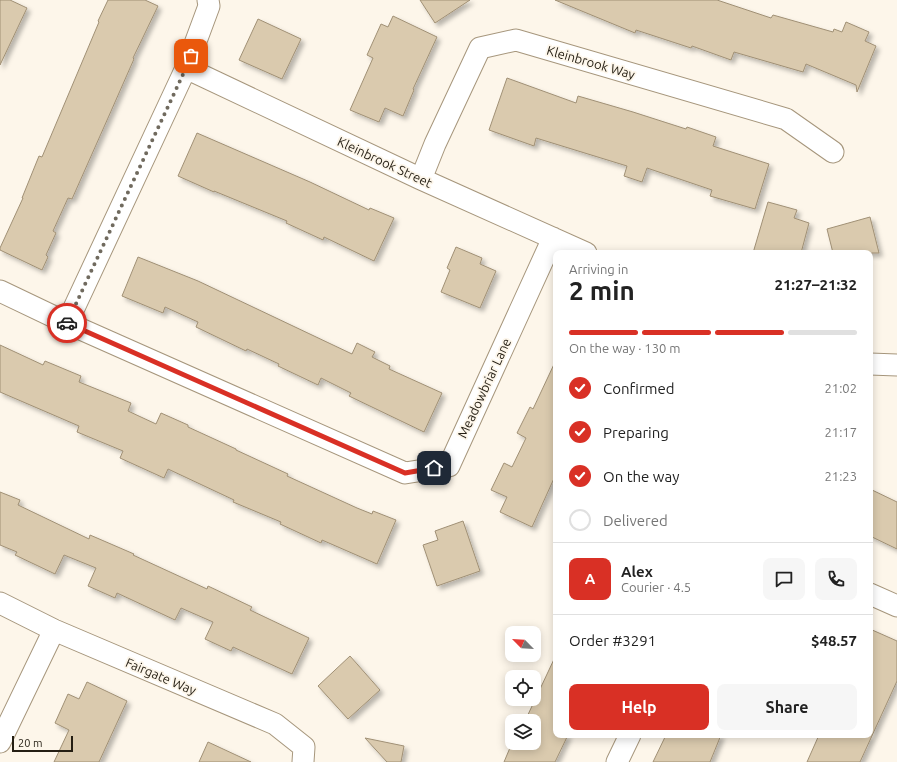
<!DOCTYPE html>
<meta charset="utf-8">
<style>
body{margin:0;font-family:Ubuntu,sans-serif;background:#f6f6f6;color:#222;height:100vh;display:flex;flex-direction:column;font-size:15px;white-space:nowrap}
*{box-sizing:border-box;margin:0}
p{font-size:13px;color:#767676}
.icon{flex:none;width:22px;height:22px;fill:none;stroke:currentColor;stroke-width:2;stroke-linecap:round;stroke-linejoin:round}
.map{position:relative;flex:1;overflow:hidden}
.panel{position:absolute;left:553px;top:250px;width:320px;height:488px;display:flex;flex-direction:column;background:#fff;border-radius:8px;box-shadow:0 2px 10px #0003}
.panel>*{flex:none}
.needle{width:26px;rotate:294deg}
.tools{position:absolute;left:505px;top:626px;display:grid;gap:8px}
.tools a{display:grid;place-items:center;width:36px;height:36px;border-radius:8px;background:#fff;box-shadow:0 2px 10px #0003;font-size:20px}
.scale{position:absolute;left:12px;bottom:10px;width:61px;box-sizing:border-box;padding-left:4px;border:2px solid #241e13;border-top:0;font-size:11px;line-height:14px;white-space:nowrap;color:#241e13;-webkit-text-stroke:3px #fdf6ea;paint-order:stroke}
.pin{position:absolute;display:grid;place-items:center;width:34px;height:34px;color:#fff;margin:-17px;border-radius:8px;box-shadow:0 2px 6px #0006}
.courier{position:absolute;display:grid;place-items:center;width:40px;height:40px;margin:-20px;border:3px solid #d93025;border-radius:50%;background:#fff;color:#222;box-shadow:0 1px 5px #0007}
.overview em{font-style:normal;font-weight:600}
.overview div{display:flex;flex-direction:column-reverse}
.overview{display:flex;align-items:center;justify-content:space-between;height:68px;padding:0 16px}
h1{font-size:26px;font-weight:600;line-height:30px}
.bar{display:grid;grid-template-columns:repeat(4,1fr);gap:6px 4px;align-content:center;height:48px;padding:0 16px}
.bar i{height:5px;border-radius:3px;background:#e0e0e0}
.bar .on{background:#d93025}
.bar p{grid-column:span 4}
.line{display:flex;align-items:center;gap:10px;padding:0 16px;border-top:1px solid #e0e0e0}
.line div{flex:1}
.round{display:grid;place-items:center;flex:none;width:42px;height:42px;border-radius:8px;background:#f6f6f6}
ol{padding:0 16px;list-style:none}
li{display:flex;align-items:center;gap:12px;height:44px}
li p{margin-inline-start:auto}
li .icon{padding:4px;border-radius:50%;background:#d93025;color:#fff;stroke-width:4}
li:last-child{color:#767676}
li i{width:22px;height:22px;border:2px solid #e0e0e0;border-radius:50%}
.action{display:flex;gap:8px;margin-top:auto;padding:8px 16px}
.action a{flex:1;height:46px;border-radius:8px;background:#d93025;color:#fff;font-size:16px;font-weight:600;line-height:46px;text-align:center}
.action a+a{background:#f6f6f6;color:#222}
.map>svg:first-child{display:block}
.building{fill:#dacaae;stroke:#a09075;filter:url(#shadow)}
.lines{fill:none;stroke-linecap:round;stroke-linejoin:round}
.minor-casing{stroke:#a6967c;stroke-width:23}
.minor{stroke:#fff;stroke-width:21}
.done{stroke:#706a5e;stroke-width:4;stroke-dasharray:0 7.2}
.route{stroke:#d93025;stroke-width:5}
.labels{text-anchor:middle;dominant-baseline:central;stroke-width:3.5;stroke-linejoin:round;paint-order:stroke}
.street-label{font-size:13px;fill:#241e13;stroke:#fdf6ea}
</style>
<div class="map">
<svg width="897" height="762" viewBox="0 0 897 762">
<defs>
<filter id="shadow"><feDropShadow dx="3.5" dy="3.5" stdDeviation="2" flood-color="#0004"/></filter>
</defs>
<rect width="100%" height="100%" fill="#fdf6ea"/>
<path class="building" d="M0,0H10L27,8L0,65Z
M108,0H145L158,6L133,58L134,59L108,118L72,199L68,198L53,231L56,233L46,255L48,257L42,270L0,250V248L23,198H22L39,156L42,157L99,22L98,21Z
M420,0H470L435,23Z
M555,0H717L771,18L773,15L833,32L834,29L842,32L846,22L869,32L865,41L876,46L857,92L856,85L806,64L803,72L734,52L731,60L692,46L691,48L636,30L635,33Z
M393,16L437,37L413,89L414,90L403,116L385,108L379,122L350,110L373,58L367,55L381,24L388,27Z
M258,19L301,39L282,79L239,60Z
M507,78L576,103L578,96L633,112L686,129L687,127L716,137L713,146L769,164L755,209L710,196L712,190L647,168L642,182L624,176L627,166L536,138L534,146L489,130Z
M197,133L310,182L369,210L370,208L394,218L374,261L324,237L323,240L286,223L287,221L214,191V192L178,176Z
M768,202L797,210L794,218L809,223L801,253H753Z
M870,217L879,253H833L827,229Z
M456,247L482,258L480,264L496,271L480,308L441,292L450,270L447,268Z
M138,257L198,281L352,354L357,343L375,352L372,357L390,366L389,369L442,393L424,432L349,396L351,393L321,378L318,385L278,366L279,364L247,349L246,351L196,327L198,322L165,307L163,313L122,296Z
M0,345L43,365L45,361L81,376L79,382L131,403L128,411L156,424L161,413L188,425V427L236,449V450L288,474L287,476L357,508L372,514L373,511L396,520L377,564L322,540L321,543L280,524L281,522L233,502L234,500L168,469L164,478L120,458L123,451L77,432L79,426L0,392Z
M556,360V474L532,527L500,512L507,497L491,490L504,463L512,467L526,438L517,433L530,407L533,409Z
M870,489L897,502V549L870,536Z
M0,492L20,500L18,505L89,539L90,535L134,554L133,555L207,589L208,586L252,607L250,610L309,638L292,674L233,647L231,651L205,639L213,622L181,608L175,620L117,593L115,598L88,586L96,568L64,555L55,574L15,555L17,552L0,545Z
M463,521L480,571L437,586L423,545L438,540L435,531Z
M870,629L897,641V681L860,762H807L819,735H870Z
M556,655V735H568L555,762H504L512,743H534V721H525Z
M350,656L380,690L348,719L318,686Z
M87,682L127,701L99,762H54L69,730L55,723L68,694L79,699Z
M666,735H721L710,762H653Z
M365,738L404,746L401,762H387Z
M208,742L251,762H199Z"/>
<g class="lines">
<defs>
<path id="minor" d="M186,68L421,179L586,253
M421,179L435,144L480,48L516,40L786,119L833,152
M0,291L67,323L405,473L449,466L553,238
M67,323L186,68L209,6L208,0
M870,364L897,365
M870,594L897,606
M0,603L54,630L275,724L304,747L303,762
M0,742L54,630
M617,762L630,735"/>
</defs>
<use href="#minor" class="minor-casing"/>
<use href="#minor" class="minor"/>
</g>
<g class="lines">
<path class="done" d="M67,323L186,68L191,56"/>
<path class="route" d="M67,323L405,473L434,468"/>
</g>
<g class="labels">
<g class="street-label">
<text transform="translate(591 62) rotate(16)">Kleinbrook Way</text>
<text transform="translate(385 162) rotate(25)">Kleinbrook Street</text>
<text transform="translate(484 388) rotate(-65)">Meadowbriar Lane</text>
<text transform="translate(161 676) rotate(23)">Fairgate Way</text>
</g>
</g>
</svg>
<div class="tools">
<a><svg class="needle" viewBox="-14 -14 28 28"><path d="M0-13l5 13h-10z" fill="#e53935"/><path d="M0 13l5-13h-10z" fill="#767676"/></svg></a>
<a><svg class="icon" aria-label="locate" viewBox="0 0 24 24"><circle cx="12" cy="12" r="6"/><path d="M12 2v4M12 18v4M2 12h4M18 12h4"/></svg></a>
<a><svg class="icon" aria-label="layers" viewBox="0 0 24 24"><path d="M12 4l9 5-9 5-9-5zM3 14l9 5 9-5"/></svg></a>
</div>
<div class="scale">20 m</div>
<div class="pin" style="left:191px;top:56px;background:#ea580c"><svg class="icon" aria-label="bag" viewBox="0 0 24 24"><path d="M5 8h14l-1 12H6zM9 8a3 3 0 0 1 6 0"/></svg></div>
<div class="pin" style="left:434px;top:468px;background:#1f2937"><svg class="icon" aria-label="home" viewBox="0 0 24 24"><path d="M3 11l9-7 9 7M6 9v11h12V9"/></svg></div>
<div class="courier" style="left:67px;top:323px"><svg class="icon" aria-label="car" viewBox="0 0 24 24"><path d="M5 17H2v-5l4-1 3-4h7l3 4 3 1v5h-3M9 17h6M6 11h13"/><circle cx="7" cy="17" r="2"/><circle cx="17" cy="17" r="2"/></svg></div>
<section class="panel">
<div class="overview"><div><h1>2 min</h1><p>Arriving in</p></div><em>21:27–21:32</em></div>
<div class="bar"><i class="on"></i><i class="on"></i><i class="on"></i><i></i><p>On the way · 130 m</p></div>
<ol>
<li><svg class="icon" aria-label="check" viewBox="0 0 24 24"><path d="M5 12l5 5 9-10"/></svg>Confirmed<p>21:02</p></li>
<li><svg class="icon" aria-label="check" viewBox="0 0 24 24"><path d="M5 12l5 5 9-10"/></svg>Preparing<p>21:17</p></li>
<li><svg class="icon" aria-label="check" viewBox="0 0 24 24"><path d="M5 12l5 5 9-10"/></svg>On the way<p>21:23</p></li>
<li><i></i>Delivered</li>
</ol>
<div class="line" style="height:72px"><b class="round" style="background:#d93025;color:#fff">A</b><div><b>Alex</b><p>Courier · 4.5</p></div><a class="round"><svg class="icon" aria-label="chat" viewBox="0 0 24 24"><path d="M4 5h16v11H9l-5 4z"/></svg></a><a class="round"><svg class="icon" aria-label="phone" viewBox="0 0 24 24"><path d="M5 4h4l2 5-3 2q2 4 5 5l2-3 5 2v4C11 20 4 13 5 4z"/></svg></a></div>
<div class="line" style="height:52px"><div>Order #3291</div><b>$48.57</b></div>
<div class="action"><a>Help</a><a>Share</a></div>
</section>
</div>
